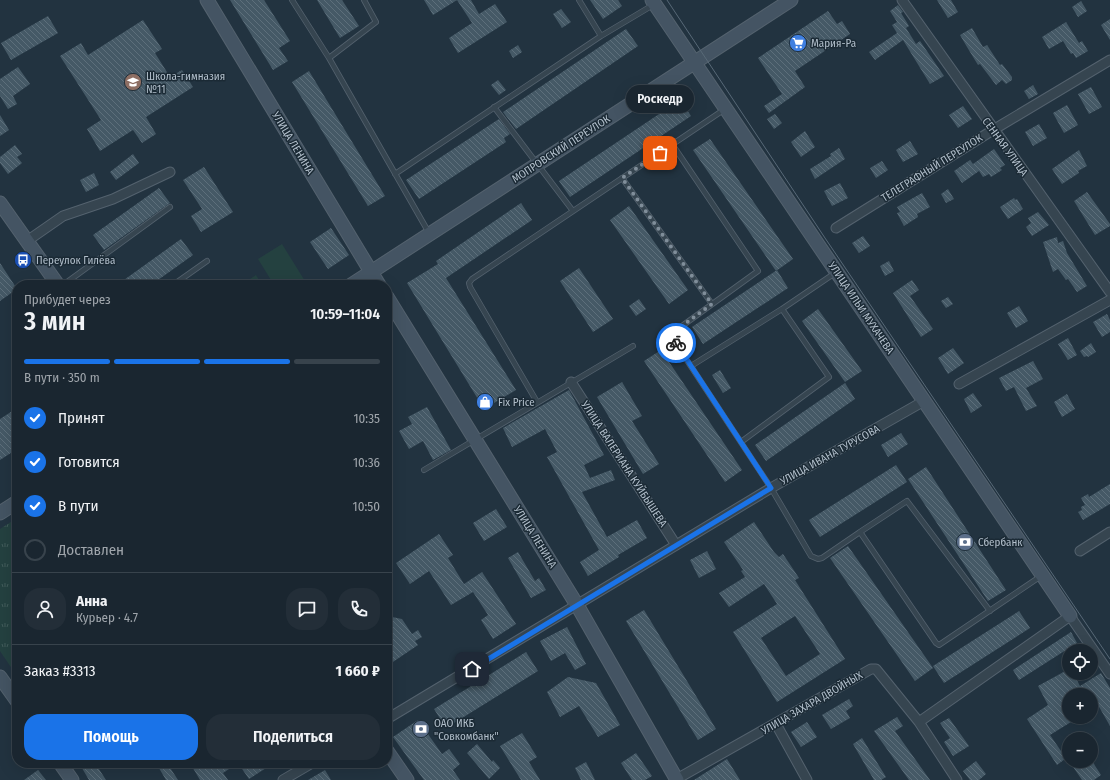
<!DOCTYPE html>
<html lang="ru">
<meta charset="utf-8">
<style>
body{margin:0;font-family:"Fira Sans Condensed",sans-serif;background:#232e38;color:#f1f3f6;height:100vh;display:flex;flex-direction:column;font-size:15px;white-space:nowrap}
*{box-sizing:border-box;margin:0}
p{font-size:13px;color:#9fa5ab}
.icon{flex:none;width:22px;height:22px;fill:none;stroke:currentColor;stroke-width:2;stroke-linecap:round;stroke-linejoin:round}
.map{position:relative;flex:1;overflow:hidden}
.sheet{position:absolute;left:12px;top:280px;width:380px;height:488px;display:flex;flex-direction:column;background:#1a2630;border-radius:16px;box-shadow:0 4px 16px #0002,0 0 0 1px #38434c}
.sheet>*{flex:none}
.buttons{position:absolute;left:1062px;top:644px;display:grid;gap:8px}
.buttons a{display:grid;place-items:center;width:36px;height:36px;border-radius:50%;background:#1a2630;box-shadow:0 4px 16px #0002,0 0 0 1px #38434c;font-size:20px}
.pin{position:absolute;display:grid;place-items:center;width:34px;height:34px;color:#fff;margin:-17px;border-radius:8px;box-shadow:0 2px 6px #0006}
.courier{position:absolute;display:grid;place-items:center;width:40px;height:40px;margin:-20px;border:3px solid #1a73e8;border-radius:50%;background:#fff;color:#222;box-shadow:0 1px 5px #0007}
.bubble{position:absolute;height:28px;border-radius:14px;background:#1a2630;box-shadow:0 4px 16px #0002,0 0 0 1px #38434c;font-size:13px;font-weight:600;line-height:28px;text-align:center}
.headline em{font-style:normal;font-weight:600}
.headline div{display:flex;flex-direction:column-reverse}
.headline{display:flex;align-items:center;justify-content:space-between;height:68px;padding:0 12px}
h1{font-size:26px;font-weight:600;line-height:30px}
.bar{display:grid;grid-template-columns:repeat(4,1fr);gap:6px 4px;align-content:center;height:48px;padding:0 12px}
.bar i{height:5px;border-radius:3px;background:#38434c}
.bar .selected{background:#1a73e8}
.bar p{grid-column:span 4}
.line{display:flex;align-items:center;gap:10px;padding:0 12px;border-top:1px solid #38434c}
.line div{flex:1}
.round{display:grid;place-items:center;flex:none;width:42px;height:42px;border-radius:16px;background:#232e38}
ol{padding:0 12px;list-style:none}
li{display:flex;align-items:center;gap:12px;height:44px}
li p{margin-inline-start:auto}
li .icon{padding:4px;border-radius:50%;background:#1a73e8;color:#fff;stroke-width:4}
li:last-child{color:#9fa5ab}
li i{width:22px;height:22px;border:2px solid #38434c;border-radius:50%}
.primary-button{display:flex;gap:8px;margin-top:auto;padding:8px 12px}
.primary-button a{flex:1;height:46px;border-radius:16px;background:#1a73e8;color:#fff;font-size:16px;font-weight:600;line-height:46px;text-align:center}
.primary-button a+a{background:#232e38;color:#f1f3f6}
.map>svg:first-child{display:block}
.park{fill:url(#park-tufts)}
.pitch{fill:#244140}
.building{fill:url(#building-back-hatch);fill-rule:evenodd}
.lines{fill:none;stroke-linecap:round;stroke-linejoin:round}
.lane-casing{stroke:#54626e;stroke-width:6}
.street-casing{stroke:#54626e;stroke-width:11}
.secondary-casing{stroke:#54626e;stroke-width:15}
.lane{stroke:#364550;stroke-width:4.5}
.street{stroke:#364550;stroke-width:9}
.secondary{stroke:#445463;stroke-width:13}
.tram{stroke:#586977;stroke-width:1}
.done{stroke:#808e9a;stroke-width:4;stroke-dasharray:0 7.2}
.route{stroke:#1a73e8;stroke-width:5}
.labels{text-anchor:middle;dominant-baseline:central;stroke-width:3;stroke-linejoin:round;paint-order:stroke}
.poi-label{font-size:11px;fill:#b2bfcb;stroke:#1b2a35;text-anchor:start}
.street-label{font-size:11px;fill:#b2bfcb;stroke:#1b2a35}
</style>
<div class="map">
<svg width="1110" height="780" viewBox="0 0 1110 780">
<defs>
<pattern id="park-tufts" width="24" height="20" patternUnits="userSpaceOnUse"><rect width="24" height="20" fill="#244140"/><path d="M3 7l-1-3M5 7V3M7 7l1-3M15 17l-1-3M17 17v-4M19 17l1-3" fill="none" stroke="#415b5a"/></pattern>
<pattern id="building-back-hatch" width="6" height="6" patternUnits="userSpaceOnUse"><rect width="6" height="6" fill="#455966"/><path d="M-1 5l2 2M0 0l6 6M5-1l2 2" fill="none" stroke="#5d6f7b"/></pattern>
</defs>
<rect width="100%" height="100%" fill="#223340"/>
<path class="park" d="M17,518V676L0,651V529Z"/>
<path class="pitch" d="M282,244L305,281L299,285H274L258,259Z
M256,275L262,285H241Z"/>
<path class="building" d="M230,0H264L290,41L279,48L288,61L273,70Z
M317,0H342L359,26L340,38Z
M424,0H457L433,15Z
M457,0H471L479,14L495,4L507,22L458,53L449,38L472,23Z
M590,0H618L622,6L603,19Z
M937,0H951L958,12L948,18Z
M1081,1L1087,11L1078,17L1072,7Z
M898,5L903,12L901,13L909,26L906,28L916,44L920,41L944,76L930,84L903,40L875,60L869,52L897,33L892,25L897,22L890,11Z
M561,9L571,22L562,28L553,14Z
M828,11L837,24L842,21L850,34L795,71L805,87L769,113L764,106L782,94L758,58Z
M48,16L58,33L11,60L1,43Z
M1110,19V40L1101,25Z
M143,20L162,49L155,53L170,77L182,70L193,87L146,117L156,134L142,143L133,130L100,151L87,129L101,120L60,56L81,43L88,55Z
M1066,22L1079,43L1082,41L1088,51L1076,58L1073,53L1071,54L1063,41L1049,49L1042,37Z
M972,28L983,47L987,45L1000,65L1002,64L1012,77V80L1006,84L1002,80L996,85L980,64L978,65L967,47L960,35Z
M626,29L638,46L516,129L503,112Z
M518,45L522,52L513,58L509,51Z
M18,67L30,84L13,96L17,104L8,109L0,96V79Z
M309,71L385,196L368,206L292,82Z
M498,80L506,90L499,95L491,85Z
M1033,85L1038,94L1029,99L1024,91Z
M1091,87L1102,107L1089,114L1078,94Z
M680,100L691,116L570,197L559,181Z
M1067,105L1078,125L1064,133L1053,113Z
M963,106L972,119L958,128L949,115Z
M775,114L782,123L774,129L767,119Z
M0,115L9,130L0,136Z
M499,119L510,134L504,138L506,142L419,199L406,180Z
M1039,124L1047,138L1033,146L1025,132Z
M805,131L815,147L801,157L791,142Z
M710,139L793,259L776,271L693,150Z
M910,141L918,154L903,162L896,150Z
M15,145L22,154L17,157L22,163L8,174L0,163V157Z
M839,148L845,159L815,179L810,169L831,156L830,154Z
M994,149L1005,165L1000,168L1002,170L991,177L989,174L983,177L979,171L962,183L954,171L970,160L973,164Z
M1079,150L1087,166L1078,171L1079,173L1062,184L1052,169Z
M133,154L139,163L116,180L110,172Z
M882,161L888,170L876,178L870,168Z
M204,167L233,212L201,232L191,216L202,209L183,180Z
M94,173L99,185L86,192L80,180Z
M840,183L848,198L832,206L824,191Z
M159,188L170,203L104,250L93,235Z
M948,189L954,199L946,203L941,194Z
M1087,192L1110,224V226L1095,235L1074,201Z
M922,193L930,207L917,214L918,217L904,226L897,213L900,212L897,207Z
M1014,198L1015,200L1017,199L1023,209L1008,219L1000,207Z
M521,203L532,220L446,278L516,390L484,409L407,283L438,264L436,261Z
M629,206L688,290L669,304L610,220Z
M1038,212L1049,225L1032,236L1026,227L1031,223L1028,218Z
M331,228L349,255L328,269L310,242Z
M863,236L870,246L859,253L852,243Z
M1057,237L1058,243L1063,241L1067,253L1087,286L1077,292L1068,279L1066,280L1058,269L1053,272L1043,242Z
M181,239L193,255L151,285H117Z
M889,261L894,271L885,276L880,266Z
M0,263L17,289L0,301Z
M579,268L613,319L593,332L560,281Z
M777,270L788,288L703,344L692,327Z
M912,280L919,290L910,296L933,329L921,337L893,293Z
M948,297L953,304L946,308L941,301Z
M639,299L646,309L636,316L629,306Z
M1019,306L1028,321L1016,328L1007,313Z
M818,309L862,371L845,382L802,321Z
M1107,314L1110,320V332L1102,337L1093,322Z
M1068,338L1077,355L1068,360L1058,344Z
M1091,343L1096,352L1088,357L1087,356L1084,357L1080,351Z
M953,348L964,363L948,374L938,358Z
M661,350L742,470L725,482L644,361Z
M1033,361L1043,379L1026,388L1037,406L1026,411L1014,387L1006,391L999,378Z
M720,370L731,388L723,393L712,375Z
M622,382L642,416L632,421L659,464L643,474L597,397Z
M845,383L855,399L766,461L755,445Z
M569,390L604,455L584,465L590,478L611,470L615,480L582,492L607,537L637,520L647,538L618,555L619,557L588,576L580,562L599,550L547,457L557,452L545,429L512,447L503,428Z
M973,393L982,406L971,413L964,399Z
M1067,394L1075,409L1062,417L1054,402Z
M427,407L451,450L433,460L423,441L409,449L399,431L412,424L408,417Z
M17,408V449L0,460V419Z
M901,433L908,444L888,457L881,445Z
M896,465L907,482L820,537L809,520Z
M926,467L1006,590L988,601L908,479Z
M1110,484V504L1083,520L1078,512L1082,510L1081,507L1085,505L1081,498L1088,494L1089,497Z
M496,509L507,527L484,541L473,523Z
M754,522L774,552L779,557L783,554L799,578L795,580L845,659L777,702L733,632L777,604L764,584L729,607L719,593L745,577L741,571L743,570L724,542ZM795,616L820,654L786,676L761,638Z
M439,534L453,555L448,558L464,584L482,572L516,624L493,639L481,620L488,615L473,592L451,605L429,571L410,584L396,563Z
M848,546L933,668L915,681L830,558Z
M707,551L716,569L699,578L690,560Z
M518,552L535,581L539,578L546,590L531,598L508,558Z
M644,610L716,729L698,740L626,621Z
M1019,611L1030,628L944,683L933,666Z
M387,616L402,619L412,634L418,630L422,637L415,641L418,645L387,666Z
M567,627L586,664L575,670L565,653L551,661L540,641Z
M1071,632L1077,643L1019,680L1013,670Z
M526,652L538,671L446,728L434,709Z
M1069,669V673H1073L1080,686L1101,673L1110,688V726L1098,705L1091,710V695H1069V717H1079L1050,735L1061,751L1069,745V756L1057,765L1027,719L1048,705L1038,686Z
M568,677L596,683L620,725L598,737L579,706L560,717L547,692Z
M849,699L853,706L846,711L850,718L831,729L822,715Z
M897,717L903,726L895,731L930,780H909L874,731Z
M949,718L969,746L953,756L944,742L950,738L940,723Z
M418,720L442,754L449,749L460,764L453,770L460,780H424L393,737Z
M807,722L817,737L801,747L791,732Z
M522,733L537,757L529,762L540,780H521L500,746Z
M862,738L886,777L881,780H874L853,744Z
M477,744L492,762L493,760L500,768L489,779L467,753Z
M636,753L652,776L645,780H632L621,763Z
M727,759L740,780H694Z
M976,761L986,774L979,780H970L963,771Z
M1069,761H1092L1101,775L1094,780H1082Z
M586,762L595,780H581L575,768Z
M79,763H95L106,780H89Z
M156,763H167L178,780H166Z
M190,763H238L223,773L228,780H200Z
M238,763H274L249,779Z
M38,770L46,780H24Z
M325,770L331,780H308Z"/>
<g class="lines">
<defs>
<path id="lane" d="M292,0L329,58L376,22L364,0
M579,0L601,36
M329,58L429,233
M494,107L573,211
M672,144L758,271L675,331L672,335L673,339L771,488L811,556L818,559L822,558L860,532L936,643L939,645L1041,576
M395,174L601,36L653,5
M622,178L712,304
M63,285L170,207
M173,285L207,261
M691,366L782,309L835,273
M537,402L470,287L469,283L472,279L725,109
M741,442L829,377L782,309
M424,470L633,346
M860,532L907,501L990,611"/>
<path id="street" d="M902,0L1110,292
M836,228L993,130L1110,60
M27,241L63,216L113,199L170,172
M571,382L676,545
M959,384L1110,300
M1080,551L1110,532
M387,719L771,488L924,401
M919,722L1070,616L1110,674
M776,724L807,780
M283,780L312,763
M675,780L871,669H876L919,722L957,780"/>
<path id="secondary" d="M207,0L379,285
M652,0L1070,616
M0,203L58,285
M351,285L791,0
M387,297L577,605L677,780
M0,513L17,502
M0,677L17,701
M387,751L407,780
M60,763L72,780"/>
</defs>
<use href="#lane" class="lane-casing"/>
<use href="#street" class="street-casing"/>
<use href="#secondary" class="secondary-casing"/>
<use href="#lane" class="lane"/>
<use href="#street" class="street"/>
<use href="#secondary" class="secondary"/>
<path class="tram" d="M667,0L825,238L1110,659"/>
</g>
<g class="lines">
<path class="done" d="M660,153L622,178L712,304L675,331L672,335L676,343"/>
<path class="route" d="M472,669L771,488L676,343"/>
</g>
<defs>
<symbol id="supermarket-disc" viewBox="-11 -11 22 22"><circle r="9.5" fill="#3f7fe0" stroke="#1b2a35"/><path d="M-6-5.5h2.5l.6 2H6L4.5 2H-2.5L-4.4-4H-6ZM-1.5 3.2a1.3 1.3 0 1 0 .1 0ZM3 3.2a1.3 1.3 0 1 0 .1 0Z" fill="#fff"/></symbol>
<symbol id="school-disc" viewBox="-11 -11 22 22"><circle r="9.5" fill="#8d6e63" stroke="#1b2a35"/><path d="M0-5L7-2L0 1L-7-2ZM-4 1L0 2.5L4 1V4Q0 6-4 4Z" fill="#fff"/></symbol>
<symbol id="bus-disc" viewBox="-11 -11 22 22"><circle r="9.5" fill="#1a4fb4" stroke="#1b2a35"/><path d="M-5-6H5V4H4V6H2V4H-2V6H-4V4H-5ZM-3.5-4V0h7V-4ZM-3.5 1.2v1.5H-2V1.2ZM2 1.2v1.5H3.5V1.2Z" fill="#fff"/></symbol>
<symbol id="shop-disc" viewBox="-11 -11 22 22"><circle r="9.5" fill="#3f7fe0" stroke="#1b2a35"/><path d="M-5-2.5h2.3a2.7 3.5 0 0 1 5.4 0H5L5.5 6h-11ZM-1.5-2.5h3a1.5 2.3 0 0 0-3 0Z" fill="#fff"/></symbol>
<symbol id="bank-disc" viewBox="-11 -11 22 22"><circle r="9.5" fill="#5c6f8a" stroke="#1b2a35"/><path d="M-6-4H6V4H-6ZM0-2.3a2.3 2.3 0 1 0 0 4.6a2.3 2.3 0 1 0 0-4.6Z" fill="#fff"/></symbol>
</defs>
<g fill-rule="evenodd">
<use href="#supermarket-disc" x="788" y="33" width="20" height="20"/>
<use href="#school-disc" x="123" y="72" width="20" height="20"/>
<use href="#bus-disc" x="13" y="250" width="20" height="20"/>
<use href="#shop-disc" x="475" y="392" width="20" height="20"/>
<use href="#bank-disc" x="955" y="532" width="20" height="20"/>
<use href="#bank-disc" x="411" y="719" width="20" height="20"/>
</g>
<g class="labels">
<g class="poi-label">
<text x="811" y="43">Мария-Ра</text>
<text x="146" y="76">Школа-гимназия<tspan x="146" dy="13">№11</tspan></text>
<text x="36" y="260">Переулок Гилёва</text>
<text x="498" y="402">Fix Price</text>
<text x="978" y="542">Сбербанк</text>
<text x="434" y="723">ОАО ИКБ<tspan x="434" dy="13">"Совкомбанк"</tspan></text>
</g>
<g class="street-label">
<text transform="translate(293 143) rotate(59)">УЛИЦА ЛЕНИНА</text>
<text transform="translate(1005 147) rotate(54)">СЕННАЯ УЛИЦА</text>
<text transform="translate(561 149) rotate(-33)">МОПРОВСКИЙ ПЕРЕУЛОК</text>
<text transform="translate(932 168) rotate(-32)">ТЕЛЕГРАФНЫЙ ПЕРЕУЛОК</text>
<text transform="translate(861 308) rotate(56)">УЛИЦА ИЛЬИ МУХАЧЕВА</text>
<text transform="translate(830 455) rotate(-29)">УЛИЦА ИВАНА ТУРУСОВА</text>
<text transform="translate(624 464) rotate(57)">УЛИЦА ВАЛЕРИАНА КУЙБЫШЕВА</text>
<text transform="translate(535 537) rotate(58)">УЛИЦА ЛЕНИНА</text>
<text transform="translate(812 703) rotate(-30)">УЛИЦА ЗАХАРА ДВОЙНЫХ</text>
</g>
</g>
</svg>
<div class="buttons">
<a><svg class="icon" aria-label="locate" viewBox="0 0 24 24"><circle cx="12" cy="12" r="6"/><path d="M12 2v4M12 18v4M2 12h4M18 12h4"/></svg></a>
<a>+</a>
<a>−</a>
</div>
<div class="pin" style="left:660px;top:153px;background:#ea580c"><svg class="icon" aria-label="bag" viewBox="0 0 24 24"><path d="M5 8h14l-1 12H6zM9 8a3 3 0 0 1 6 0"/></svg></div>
<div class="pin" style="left:472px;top:669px;background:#1f2937"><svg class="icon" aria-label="home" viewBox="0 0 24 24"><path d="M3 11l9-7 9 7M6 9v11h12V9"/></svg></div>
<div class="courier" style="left:676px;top:343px"><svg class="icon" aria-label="bike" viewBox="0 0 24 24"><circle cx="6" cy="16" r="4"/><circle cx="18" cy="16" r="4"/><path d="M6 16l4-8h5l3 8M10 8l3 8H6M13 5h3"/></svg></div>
<div class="bubble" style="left:626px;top:85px;width:68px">Роскедр</div>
<section class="sheet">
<div class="headline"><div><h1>3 мин</h1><p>Прибудет через</p></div><em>10:59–11:04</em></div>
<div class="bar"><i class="selected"></i><i class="selected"></i><i class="selected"></i><i></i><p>В пути · 350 m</p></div>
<ol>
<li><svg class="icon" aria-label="check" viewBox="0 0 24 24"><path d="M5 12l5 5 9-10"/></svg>Принят<p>10:35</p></li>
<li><svg class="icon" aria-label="check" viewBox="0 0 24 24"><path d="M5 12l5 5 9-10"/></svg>Готовится<p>10:36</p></li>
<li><svg class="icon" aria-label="check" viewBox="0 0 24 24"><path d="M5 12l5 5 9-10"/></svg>В пути<p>10:50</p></li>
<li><i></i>Доставлен</li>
</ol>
<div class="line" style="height:72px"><a class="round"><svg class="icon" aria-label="person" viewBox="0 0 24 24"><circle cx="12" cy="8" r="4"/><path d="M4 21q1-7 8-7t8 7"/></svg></a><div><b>Анна</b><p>Курьер · 4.7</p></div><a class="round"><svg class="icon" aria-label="chat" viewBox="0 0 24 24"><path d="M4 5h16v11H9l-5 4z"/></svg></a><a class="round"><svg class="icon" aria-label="phone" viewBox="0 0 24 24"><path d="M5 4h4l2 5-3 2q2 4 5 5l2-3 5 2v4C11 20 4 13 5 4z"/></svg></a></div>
<div class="line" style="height:52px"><div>Заказ #3313</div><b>1 660 ₽</b></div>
<div class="primary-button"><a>Помощь</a><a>Поделиться</a></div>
</section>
</div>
